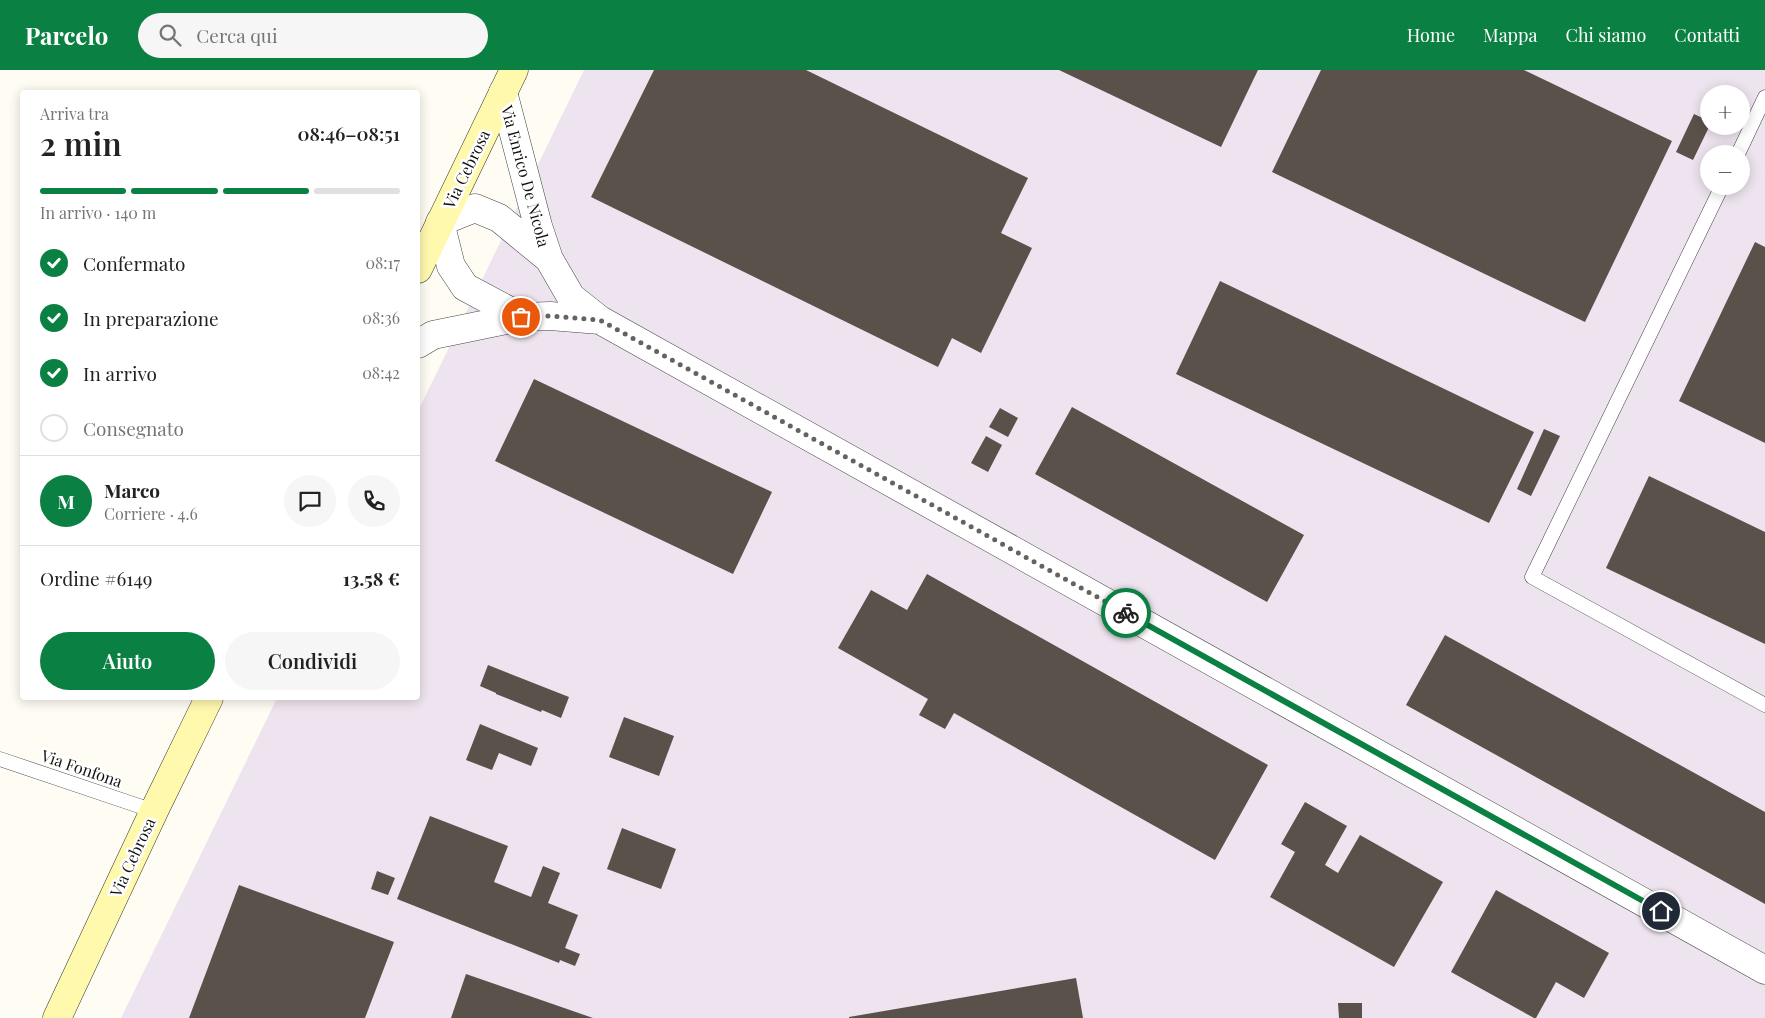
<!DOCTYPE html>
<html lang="it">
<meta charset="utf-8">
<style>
body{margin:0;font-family:"Playfair Display",serif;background:#f6f6f6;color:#222;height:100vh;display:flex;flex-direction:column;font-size:19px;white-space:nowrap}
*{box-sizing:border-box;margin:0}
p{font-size:16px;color:#767676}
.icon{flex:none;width:28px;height:28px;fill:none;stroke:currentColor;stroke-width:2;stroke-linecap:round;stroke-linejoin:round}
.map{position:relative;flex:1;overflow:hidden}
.sheet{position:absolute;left:20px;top:20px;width:400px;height:610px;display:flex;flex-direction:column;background:#fff;border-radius:5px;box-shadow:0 2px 12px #0003}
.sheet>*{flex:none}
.tools{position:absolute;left:1700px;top:15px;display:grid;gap:10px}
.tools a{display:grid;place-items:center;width:50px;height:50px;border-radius:50%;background:#fff;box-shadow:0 2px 12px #0003;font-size:25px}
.pin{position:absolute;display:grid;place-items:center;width:42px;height:42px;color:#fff;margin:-21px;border:2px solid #fff;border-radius:50%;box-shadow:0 1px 5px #0007}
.courier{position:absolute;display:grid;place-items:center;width:50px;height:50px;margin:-25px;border:4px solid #0b8043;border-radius:50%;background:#fff;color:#222;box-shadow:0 1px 6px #0007}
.headline em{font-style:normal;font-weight:600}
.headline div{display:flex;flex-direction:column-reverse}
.headline{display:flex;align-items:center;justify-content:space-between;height:85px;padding:0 20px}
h1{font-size:32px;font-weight:600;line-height:38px}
.bar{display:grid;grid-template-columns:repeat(4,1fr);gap:8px 5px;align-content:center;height:60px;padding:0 20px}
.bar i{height:6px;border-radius:4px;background:#e0e0e0}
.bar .on{background:#0b8043}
.bar p{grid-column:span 4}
.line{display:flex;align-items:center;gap:12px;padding:0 20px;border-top:1px solid #e0e0e0}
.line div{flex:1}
.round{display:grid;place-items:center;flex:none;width:52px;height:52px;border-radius:26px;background:#f6f6f6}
ol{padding:0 20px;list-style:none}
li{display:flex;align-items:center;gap:15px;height:55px}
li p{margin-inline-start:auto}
li .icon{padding:5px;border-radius:50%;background:#0b8043;color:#fff;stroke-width:4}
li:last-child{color:#767676}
li i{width:28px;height:28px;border:2px solid #e0e0e0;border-radius:50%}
.primary-button{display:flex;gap:10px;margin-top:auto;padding:10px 20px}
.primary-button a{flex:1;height:58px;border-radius:30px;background:#0b8043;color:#fff;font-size:20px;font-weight:600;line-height:58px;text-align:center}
.primary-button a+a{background:#f6f6f6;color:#222}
header{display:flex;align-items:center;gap:30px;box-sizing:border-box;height:70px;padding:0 25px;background:#0b8043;color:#fff}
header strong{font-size:24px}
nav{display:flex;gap:28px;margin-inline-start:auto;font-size:18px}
.search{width:350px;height:45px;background:#f6f6f6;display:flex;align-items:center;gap:12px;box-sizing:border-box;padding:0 18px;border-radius:28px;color:#767676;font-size:19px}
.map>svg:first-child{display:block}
.industrial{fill:#eee4ef;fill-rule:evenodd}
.building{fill:#5a514b}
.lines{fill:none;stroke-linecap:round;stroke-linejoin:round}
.lane-casing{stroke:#434343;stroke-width:15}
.street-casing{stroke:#434343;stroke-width:29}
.secondary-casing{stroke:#323232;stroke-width:29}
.lane{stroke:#fff;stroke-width:14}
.street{stroke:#fff;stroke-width:28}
.secondary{stroke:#fff9ae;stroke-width:28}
.done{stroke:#64635f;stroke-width:5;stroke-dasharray:0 9}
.route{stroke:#0b8043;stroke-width:6}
.labels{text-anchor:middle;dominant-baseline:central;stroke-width:5;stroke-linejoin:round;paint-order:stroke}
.street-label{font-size:16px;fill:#101010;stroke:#fff}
</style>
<header>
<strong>Parcelo</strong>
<div class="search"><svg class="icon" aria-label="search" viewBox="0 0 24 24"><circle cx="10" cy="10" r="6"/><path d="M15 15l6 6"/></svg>Cerca qui</div>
<nav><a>Home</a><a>Mappa</a><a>Chi siamo</a><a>Contatti</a></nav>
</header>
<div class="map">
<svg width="1765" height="948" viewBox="0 0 1765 948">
<rect width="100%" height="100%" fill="#fffdf3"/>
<path class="industrial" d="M584,0H1765V948H121L277,628H418V341ZM1709,24H1741V56H1709ZM1709,84H1741V116H1709Z"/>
<path class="building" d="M654,0H806L1028,108L1001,163L1032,178L981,283L952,268L938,297L591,127Z
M1059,0H1258L1221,77Z
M1321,0H1524L1672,71L1585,252L1272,102Z
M1694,44L1709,51V57L1693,90L1676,82Z
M1755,172L1765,177V373L1679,331Z
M1220,211L1534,362L1489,453L1176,304Z
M534,309L772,422L733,504L495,391Z
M1072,337L1304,465L1267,532L1035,404Z
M1000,338L1018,348L1008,367L989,357Z
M1544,359L1560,366L1531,426L1517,419Z
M986,366L1002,375L988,402L971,393Z
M1649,406L1765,462V574L1606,498Z
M927,504L1268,695L1215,790L954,643L945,659L919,645L928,629L838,578L871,520L907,540Z
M1445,565L1765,742V834L1406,635Z
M488,595L569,627L561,648L542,640L541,642L496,624V623L480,616Z
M624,647L674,666L659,706L609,687Z
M480,654L538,678L531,696L499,683L492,700L466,690Z
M1305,732L1347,756L1325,795L1338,803L1360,765L1443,812L1394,897L1270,827L1295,782L1281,774Z
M430,746L508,776L494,812L531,827L543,796L560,803L548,833L578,845L565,878L580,884L575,896L560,890L559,893L397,829Z
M622,758L676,779L661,819L607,799Z
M377,801L395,808L388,825L371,819Z
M239,815L394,872L365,948H189Z
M1496,820L1609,883L1584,928L1556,912L1536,948H1534L1451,902Z
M466,904L593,948H451Z
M1076,908L1083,948H849V947Z
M1338,933H1362V948H1339Z"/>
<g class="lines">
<defs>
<path id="lane" d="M1738,84L1765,27
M1722,116L1532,507L1765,635
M0,689L154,741"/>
<path id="street" d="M503,22L538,156L549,189L571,227L600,250L1765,900
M521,247L465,217L451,196L440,152L475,138L499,148L549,189
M418,274L433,265L521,247L550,246L600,250"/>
<path id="secondary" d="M418,199L514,0
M57,948L154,741L209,628"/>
</defs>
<use href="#lane" class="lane-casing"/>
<use href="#street" class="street-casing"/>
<use href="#secondary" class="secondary-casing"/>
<use href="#lane" class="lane"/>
<use href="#street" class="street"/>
<use href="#secondary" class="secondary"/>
</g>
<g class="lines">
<path class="done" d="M521,247L550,246L600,250L1126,543"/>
<path class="route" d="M1126,543L1661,841"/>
</g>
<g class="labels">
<g class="street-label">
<text transform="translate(466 99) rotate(-64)">Via Cebrosa</text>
<text transform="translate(526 106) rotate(75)">Via Enrico De Nicola</text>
<text transform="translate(82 698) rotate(19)">Via Fonfona</text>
<text transform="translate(132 787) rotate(-65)">Via Cebrosa</text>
</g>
</g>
</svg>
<div class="tools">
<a>+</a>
<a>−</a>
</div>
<div class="pin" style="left:521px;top:247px;background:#ea580c"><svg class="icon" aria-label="bag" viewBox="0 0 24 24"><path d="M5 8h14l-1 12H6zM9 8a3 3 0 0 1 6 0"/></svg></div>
<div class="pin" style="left:1661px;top:841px;background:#1f2937"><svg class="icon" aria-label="home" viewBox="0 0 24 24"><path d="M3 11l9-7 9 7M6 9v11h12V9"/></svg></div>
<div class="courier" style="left:1126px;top:543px"><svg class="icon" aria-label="bike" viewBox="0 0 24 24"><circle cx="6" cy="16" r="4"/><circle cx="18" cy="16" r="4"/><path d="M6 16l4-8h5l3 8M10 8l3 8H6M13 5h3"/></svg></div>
<section class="sheet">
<div class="headline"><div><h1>2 min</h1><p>Arriva tra</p></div><em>08:46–08:51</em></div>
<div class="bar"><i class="on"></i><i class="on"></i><i class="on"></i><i></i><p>In arrivo · 140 m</p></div>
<ol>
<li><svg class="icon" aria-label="check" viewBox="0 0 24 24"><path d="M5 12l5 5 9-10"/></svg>Confermato<p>08:17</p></li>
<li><svg class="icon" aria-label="check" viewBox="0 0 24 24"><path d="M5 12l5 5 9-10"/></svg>In preparazione<p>08:36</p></li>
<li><svg class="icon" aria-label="check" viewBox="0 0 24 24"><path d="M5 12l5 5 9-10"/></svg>In arrivo<p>08:42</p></li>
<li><i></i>Consegnato</li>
</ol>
<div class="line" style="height:90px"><b class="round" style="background:#0b8043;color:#fff">M</b><div><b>Marco</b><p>Corriere · 4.6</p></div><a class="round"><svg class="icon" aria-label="chat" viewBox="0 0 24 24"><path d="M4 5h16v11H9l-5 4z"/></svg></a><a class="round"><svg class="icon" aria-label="phone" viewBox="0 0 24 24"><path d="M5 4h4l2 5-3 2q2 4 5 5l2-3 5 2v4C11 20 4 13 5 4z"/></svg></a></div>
<div class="line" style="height:65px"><div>Ordine #6149</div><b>13.58 €</b></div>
<div class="primary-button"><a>Aiuto</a><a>Condividi</a></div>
</section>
</div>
